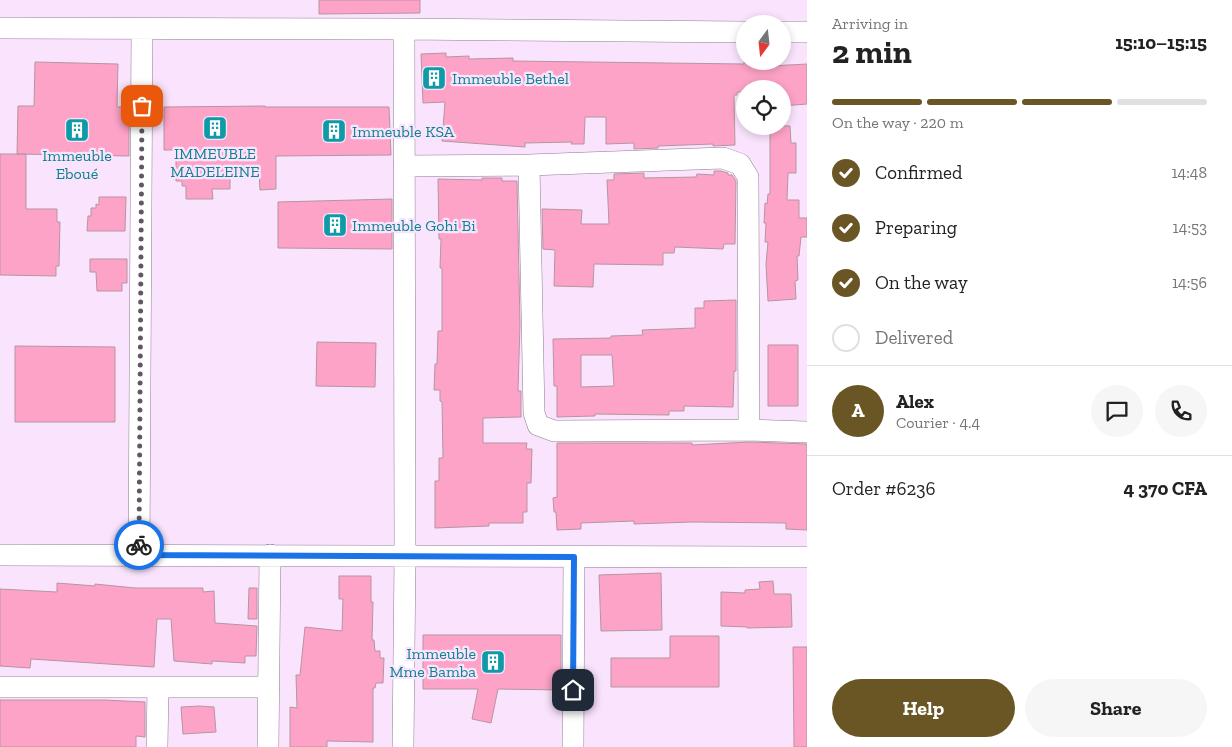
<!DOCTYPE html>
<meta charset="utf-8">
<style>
body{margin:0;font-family:"Zilla Slab",serif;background:#f6f6f6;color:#222;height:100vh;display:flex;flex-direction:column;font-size:19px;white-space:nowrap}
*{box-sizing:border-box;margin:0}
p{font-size:16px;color:#767676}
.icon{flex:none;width:28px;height:28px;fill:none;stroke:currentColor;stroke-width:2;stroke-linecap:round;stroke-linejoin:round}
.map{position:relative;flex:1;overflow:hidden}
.panel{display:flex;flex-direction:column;background:#fff;width:425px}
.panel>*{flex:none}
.needle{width:32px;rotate:195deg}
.controls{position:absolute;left:736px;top:15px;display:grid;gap:10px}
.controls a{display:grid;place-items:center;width:55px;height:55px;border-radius:50%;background:#fff;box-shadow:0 2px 8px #0003;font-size:25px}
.pin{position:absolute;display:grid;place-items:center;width:42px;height:42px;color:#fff;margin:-21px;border-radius:10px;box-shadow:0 2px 8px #0006}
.courier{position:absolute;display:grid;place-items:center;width:50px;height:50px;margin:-25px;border:4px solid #1a73e8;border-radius:50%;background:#fff;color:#222;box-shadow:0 1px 6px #0007}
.head em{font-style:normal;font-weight:700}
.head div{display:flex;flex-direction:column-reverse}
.head{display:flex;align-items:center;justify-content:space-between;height:85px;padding:0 25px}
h1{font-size:32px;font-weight:700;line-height:38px}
.bar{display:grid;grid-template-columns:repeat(4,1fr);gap:8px 5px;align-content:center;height:60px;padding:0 25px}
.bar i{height:6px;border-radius:4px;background:#e0e0e0}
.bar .selected{background:#6a5625}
.bar p{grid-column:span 4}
.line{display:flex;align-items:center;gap:12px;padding:0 25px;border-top:1px solid #e0e0e0}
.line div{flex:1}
.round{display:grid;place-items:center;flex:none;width:52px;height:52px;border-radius:26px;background:#f6f6f6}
ol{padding:0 25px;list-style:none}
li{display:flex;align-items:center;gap:15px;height:55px}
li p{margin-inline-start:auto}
li .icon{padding:5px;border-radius:50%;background:#6a5625;color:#fff;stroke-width:4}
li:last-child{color:#767676}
li i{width:28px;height:28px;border:2px solid #e0e0e0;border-radius:50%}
.action{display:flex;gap:10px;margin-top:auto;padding:10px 25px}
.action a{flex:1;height:58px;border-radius:30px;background:#6a5625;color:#fff;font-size:20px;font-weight:700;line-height:58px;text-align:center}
.action a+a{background:#f6f6f6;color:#222}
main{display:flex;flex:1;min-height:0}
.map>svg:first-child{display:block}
.building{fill:#fda3c7;stroke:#b595a1;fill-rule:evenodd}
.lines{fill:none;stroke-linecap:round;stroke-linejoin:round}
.minor-casing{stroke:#8f7b92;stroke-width:22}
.minor{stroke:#fff;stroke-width:21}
.done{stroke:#625664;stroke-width:5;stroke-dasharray:0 9}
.route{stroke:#1a73e8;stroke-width:6}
.labels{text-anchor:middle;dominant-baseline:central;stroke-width:4.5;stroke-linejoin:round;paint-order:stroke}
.culture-label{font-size:16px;fill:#0d838f;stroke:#fae4fd;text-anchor:start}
</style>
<main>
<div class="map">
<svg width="807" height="747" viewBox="0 0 807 747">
<rect width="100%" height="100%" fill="#fae4fd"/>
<path class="building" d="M319,0H420V13L319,14Z
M446,53V57L469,56V59L513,58V61L744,64V61H770V66L807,64V104L782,106V89H743V92H737V95H734L735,145L713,146V144L658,146V148L634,149V143L606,144V117H585L584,144H571L572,142L525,143V147L442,141L445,102L423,103L421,54Z
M35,62L118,64L117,107H129V156L17,154L18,106H34Z
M265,106V107H389L391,155L276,156V189L260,190L259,171L230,174V189H212L213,199H186V186H182V181H176V150H164V107Z
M770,126H790L791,143H796V173H788L787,200H799V218H807V237H801L799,256H797L798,280L795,281L796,299L768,301L766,264L768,242H765L766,223H764L765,203L767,204L768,194H770Z
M0,154H26V209H57V222H60L59,266H56V276L0,275Z
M714,171H721L728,173V175H732L736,181L735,244H724L723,249L675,247L674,253H663V265L594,264L593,287L554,286L555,250L543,249L542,209L582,210L581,224H609L607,180H614V174L644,173V178L696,177L697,174L714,175Z
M482,178H502V181H517L520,324L518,391H521V417L483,418V443H527L526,449H532L531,483H527V512H523V523H489V526L435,528V481H439V458H443L442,402L440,401V390H434L435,364H437L438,331H442V268H440L441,239H439L438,179L482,180Z
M99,197H126L125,231H87L88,216H91V208H96V204L99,205Z
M392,199V249L278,248V202Z
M90,259H127V283H122V291H97L96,272H90Z
M736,300V371H734L733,407L684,406V411H669V415L595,414V416L557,417V386H554L553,339L611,338V336L643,335L642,330L695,328V308H704V301ZM581,355H612L614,386L581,387Z
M317,342L376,343L375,387L316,386Z
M768,345H798V406H768Z
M15,346L115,347V422H15Z
M749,442L807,444V530L786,529V523L692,522L634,524V521L581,523V529L557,530L556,512H554L553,498L557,497V443H692V445Z
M661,573L662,630L601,631L599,575Z
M339,576H371V602H373L372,640H374L375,651H380V658H384L383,683H376L375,688H373V742L327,741V747H290V707L297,708L296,675H300L305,627L342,631L343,599H339Z
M773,581L774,594H791L792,627L747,628V627L721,626V592L745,593V590L760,589L759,582Z
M57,583L95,586V584L135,588H203V592L214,591L215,623L257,626L256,656H245V663L212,661V664L174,661L171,619H157L154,667L31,659L30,668L0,666V589L57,592Z
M249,588H257V619H248Z
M423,635H561V690L498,689L491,723L472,719L478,689H423Z
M670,636H719V687H611V658H670Z
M793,647H807V747H794Z
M0,700H105L145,702V737L136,736V747H0Z
M199,706L214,707L216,732L183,734L181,707Z"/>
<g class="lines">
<defs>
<path id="minor" d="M0,28L404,29L745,32
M782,32H807
M529,165L534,413L538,425L554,431L749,430L807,432
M404,166L529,165L723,158L740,164L748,177L749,430
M0,555L807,557
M139,555L142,29
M0,687H269
M157,747L158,687
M268,747L270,555
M403,747L405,556L404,29
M573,747L574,557"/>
</defs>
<use href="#minor" class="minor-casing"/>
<use href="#minor" class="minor"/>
</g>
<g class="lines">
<path class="done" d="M139,545L142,106"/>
<path class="route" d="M139,545V555L574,557L573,690"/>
</g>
<defs>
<symbol id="building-square" viewBox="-11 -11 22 22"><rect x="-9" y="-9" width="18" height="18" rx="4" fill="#0f9aa8" stroke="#fae4fd"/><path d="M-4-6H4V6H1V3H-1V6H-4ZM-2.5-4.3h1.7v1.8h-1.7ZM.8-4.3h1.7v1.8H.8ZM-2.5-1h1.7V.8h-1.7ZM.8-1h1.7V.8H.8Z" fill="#fff"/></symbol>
</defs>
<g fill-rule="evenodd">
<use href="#building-square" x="420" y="64" width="28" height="28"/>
<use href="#building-square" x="201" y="114" width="28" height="28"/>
<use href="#building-square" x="63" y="116" width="28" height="28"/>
<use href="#building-square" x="320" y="117" width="28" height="28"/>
<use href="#building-square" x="321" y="211" width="28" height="28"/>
<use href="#building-square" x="479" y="648" width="28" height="28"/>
</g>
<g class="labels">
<g class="culture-label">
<text x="452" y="78">Immeuble Bethel</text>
<text x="352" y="131">Immeuble KSA</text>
<text x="215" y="153" text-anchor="middle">IMMEUBLE<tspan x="215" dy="18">MADELEINE</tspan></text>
<text x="77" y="155" text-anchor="middle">Immeuble<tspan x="77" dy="18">Eboué</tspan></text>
<text x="352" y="225">Immeuble Gohi Bi</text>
<text x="476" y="653" text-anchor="end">Immeuble<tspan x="476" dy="18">Mme Bamba</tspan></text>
</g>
</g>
</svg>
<div class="controls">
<a><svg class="needle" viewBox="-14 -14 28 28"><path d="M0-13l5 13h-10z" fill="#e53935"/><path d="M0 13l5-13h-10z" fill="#767676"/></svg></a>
<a><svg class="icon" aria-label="locate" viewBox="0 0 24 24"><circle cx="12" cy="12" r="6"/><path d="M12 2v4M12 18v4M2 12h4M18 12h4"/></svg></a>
</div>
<div class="pin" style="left:142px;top:106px;background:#ea580c"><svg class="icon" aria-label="bag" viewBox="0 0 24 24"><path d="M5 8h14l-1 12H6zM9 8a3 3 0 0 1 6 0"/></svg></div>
<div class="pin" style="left:573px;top:690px;background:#1f2937"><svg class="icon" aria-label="home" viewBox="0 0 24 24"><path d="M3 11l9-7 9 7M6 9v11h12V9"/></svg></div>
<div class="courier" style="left:139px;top:545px"><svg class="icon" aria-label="bike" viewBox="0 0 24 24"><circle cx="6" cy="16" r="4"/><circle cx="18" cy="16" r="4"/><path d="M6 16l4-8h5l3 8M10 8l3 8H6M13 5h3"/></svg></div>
</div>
<section class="panel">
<div class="head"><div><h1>2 min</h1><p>Arriving in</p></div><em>15:10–15:15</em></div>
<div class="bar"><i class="selected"></i><i class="selected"></i><i class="selected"></i><i></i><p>On the way · 220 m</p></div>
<ol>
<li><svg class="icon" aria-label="check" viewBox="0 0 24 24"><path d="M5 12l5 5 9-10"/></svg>Confirmed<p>14:48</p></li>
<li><svg class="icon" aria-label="check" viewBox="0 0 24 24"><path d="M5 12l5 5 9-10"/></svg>Preparing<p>14:53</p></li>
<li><svg class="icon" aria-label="check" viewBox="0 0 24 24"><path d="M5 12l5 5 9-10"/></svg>On the way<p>14:56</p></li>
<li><i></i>Delivered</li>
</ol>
<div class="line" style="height:90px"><b class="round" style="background:#6a5625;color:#fff">A</b><div><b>Alex</b><p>Courier · 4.4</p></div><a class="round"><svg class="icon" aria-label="chat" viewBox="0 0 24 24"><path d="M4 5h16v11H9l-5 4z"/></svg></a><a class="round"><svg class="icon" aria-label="phone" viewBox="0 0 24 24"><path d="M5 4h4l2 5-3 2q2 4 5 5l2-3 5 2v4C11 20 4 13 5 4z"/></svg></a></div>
<div class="line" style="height:65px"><div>Order #6236</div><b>4 370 CFA</b></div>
<div class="action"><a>Help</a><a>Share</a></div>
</section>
</main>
